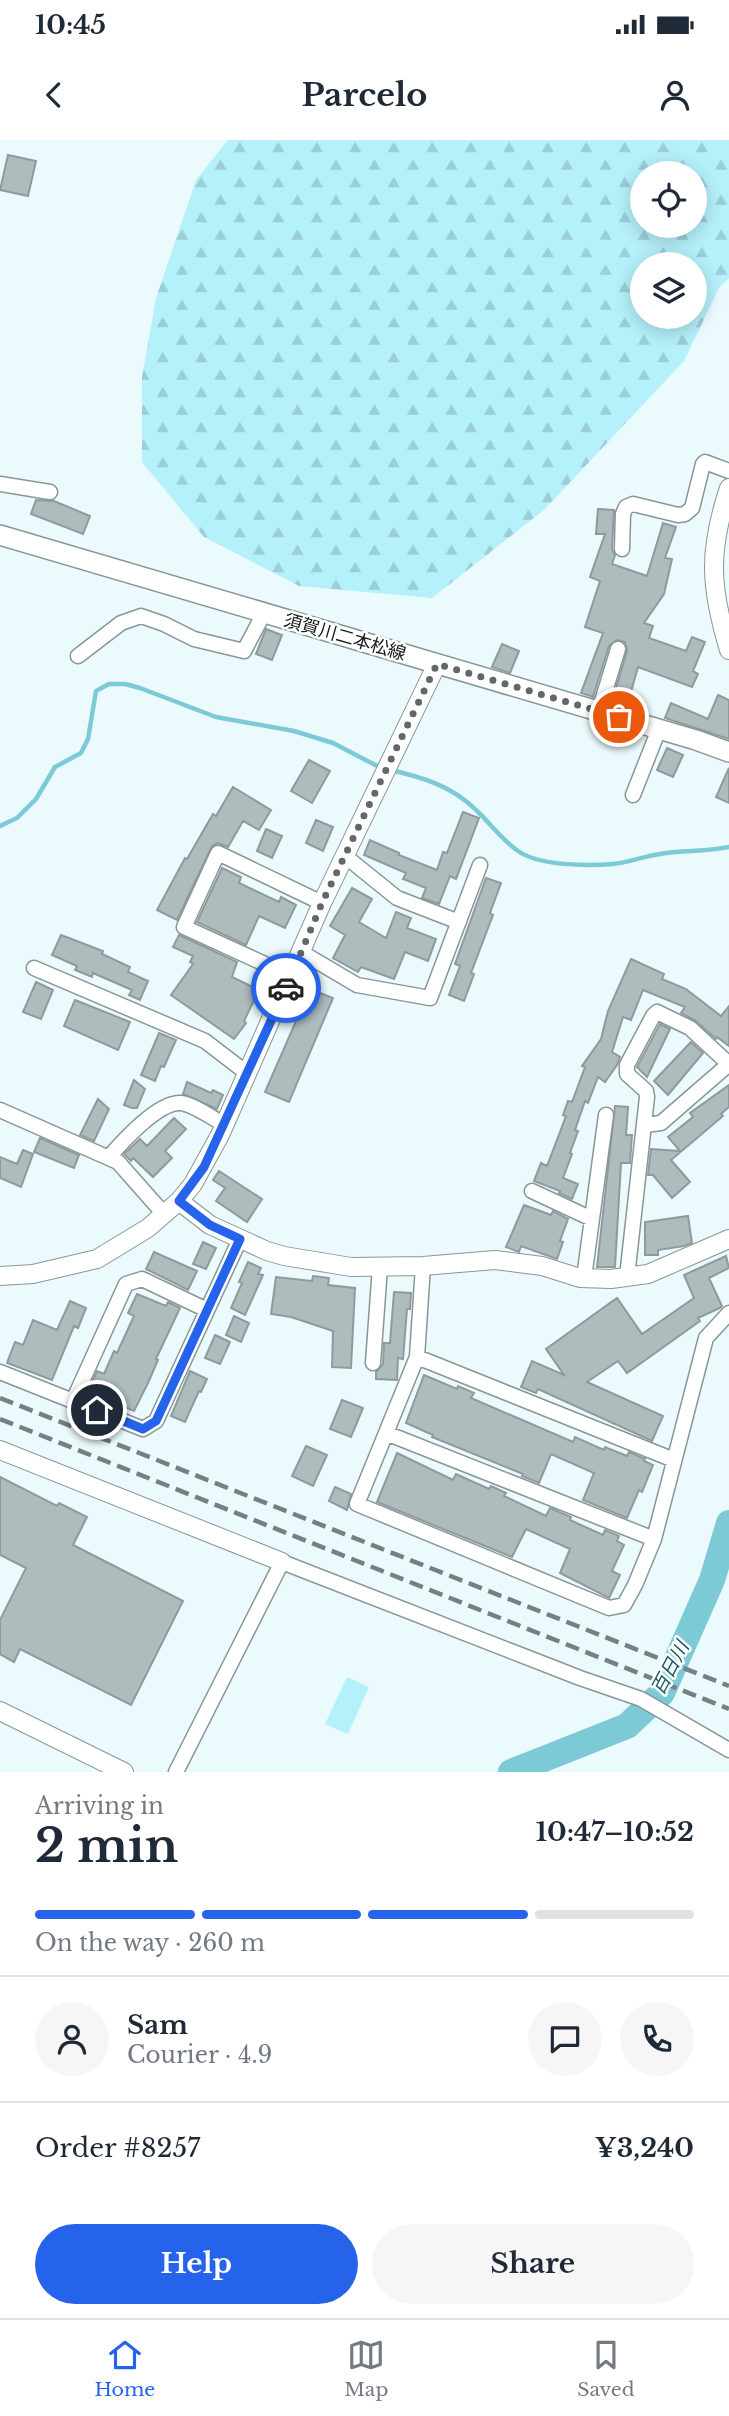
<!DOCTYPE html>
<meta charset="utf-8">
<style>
body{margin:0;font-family:"Libre Baskerville","Noto Sans JP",serif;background:#f6f6f7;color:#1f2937;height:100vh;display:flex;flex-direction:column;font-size:26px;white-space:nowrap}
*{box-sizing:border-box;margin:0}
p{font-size:23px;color:#747a83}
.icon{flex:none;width:38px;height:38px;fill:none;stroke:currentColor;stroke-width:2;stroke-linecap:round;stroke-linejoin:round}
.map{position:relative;height:1632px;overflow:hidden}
.drawer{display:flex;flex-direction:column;background:#fff;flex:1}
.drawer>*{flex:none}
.tools{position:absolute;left:630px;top:21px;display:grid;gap:14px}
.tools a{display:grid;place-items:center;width:77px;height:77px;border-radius:50%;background:#fff;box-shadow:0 4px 18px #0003;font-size:35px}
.pin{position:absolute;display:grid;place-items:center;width:60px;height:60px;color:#fff;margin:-30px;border:4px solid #fff;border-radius:50%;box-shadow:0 2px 7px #0007}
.courier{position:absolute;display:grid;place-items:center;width:70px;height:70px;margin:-35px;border:5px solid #2563eb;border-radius:50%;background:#fff;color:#222;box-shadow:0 2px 9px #0007}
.head em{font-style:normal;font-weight:700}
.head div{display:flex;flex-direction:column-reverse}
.head{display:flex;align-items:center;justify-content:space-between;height:119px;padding:0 35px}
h1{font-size:46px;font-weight:700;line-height:52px}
.bar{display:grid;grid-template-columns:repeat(4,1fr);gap:10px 7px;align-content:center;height:84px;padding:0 35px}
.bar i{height:9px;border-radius:5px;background:#e0e1e3}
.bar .selected{background:#2563eb}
.bar p{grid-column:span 4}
.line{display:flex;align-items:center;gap:18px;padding:0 35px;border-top:2px solid #e0e1e3}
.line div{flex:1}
.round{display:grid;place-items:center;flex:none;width:74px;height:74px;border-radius:37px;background:#f6f6f7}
.action{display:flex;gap:14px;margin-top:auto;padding:14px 35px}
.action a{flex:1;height:80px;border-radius:42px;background:#2563eb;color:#fff;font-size:28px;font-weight:700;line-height:80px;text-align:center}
.action a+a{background:#f6f6f7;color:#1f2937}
.status{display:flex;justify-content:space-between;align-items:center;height:49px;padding:0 35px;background:#fff;direction:ltr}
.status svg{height:19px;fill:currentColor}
header{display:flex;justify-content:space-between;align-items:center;height:91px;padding:0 35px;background:#fff;font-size:32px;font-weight:700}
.tab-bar{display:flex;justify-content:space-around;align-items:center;height:98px;border-top:2px solid #e0e1e3;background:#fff;font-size:19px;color:#747a83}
.tab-bar a{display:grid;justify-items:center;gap:4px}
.tab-bar .selected{color:#2563eb}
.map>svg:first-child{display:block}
.grass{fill:#b5f1fb}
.forest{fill:url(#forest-firs);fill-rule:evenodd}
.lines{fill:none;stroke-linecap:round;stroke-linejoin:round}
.stream{stroke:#7dcad7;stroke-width:4.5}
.river{stroke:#7dcad7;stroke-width:26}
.building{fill:#aebcbe;stroke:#8e9b9d;stroke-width:2}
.minor-casing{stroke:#889698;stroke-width:17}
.tertiary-casing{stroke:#889698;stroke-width:20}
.secondary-casing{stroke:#889698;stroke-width:22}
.minor{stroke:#fff;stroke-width:14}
.tertiary{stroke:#fff;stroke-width:18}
.secondary{stroke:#fff;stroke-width:19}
.rail{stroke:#768081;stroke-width:4.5;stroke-dasharray:14 7;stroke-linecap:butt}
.done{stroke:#606869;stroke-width:7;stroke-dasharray:0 12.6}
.route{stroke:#2563eb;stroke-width:9}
.labels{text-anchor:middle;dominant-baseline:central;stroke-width:5;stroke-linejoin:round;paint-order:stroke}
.street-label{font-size:18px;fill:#151a1a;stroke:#fff}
.water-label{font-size:19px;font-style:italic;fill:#12555e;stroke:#fff}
</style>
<div class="status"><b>10:45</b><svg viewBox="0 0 49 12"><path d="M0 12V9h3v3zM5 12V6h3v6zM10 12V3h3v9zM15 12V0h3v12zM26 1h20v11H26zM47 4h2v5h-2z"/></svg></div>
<header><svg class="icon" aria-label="back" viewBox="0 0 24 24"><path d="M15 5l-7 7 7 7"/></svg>Parcelo<svg class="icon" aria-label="person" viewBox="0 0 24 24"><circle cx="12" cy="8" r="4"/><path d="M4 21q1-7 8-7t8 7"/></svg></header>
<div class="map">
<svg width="729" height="1632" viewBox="0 0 729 1632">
<defs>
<pattern id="forest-firs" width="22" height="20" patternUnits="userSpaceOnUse" patternTransform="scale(1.75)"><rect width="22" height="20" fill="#b5f1fb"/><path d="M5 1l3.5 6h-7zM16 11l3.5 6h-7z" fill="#9bced7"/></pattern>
</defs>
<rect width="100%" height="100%" fill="#ebfafc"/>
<path class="grass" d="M347,1537L369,1547L348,1594L325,1584Z"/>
<path class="forest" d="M228,0H729V138L719,148L684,221L544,370L432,458L299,446L204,397L142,322V237L156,158L196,40ZM642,33H695V86H642ZM642,124H695V177H642Z"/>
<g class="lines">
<path class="stream" d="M390,630C422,637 452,646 476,670C490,683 502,700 518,711C539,726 588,726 613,724C628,723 644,716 660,714C683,710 706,712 729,707
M0,686L17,678L36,659L55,627L81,613L88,599L96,551L109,544H125L140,548L216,577L294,591L333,603L381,628"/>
<path class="river" d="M511,1632L627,1586L662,1553L712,1440L729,1383"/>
</g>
<path class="building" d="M8,15L36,21L28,56L0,50Z
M36,360L54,361L90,376L83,394L31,374Z
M598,369L614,370L612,409L615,415L612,424L647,436L663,383L676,387L665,418L672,419L664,454L644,483L653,486L649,498L686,511L692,497L705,502L693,531L698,534L692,547L638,527L627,566L612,561L627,511L625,502L617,500L609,506L593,557L581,553L603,493L585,487L600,441L590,437L605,394H596Z
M266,489L282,495L272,520L256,514Z
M502,504L519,511L510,533L492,527Z
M718,555L729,560V599L665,578L671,563L708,579Z
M667,608L683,615L673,637L657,630Z
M309,620L330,631L312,663L291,651Z
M729,628V663L716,657Z
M233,647L271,670L259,690L243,681L228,707L218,703L212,706L177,780L157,770L185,718L187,719L213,674L216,676Z
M463,672L479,678L456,739L450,736L439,764L422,758L426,748L403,739L406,733L364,715L370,700L399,713V715L437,730L443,712L447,713Z
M316,680L333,687L323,711L306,703Z
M266,689L282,696L272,718L257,711Z
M222,728L241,737L239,743L279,762L281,757L296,765L285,788L259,776L246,805L197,782Z
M486,738L501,743L490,773L493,775L471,833L474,834L464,861L449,855L460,826L455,824Z
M352,748L372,759L359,782L386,798L396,772L411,778L407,788L436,799L428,821L405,812L394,839L361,827L358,832L333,818L345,795L330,786Z
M61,795L103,811L102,814L130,827L128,832L148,841L140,860L129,855L132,850L93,833L92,837L75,830L77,826L52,815Z
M179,795L237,822L232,837L259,850L244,881L246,883L234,899L171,855L193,824L190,822L193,816L173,807Z
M631,819L664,834L662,839L686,849L721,876L729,866V906L717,897L716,899L696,881L681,873L685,867L643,850L631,880L623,877L612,912L620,917L617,925L605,942L598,937L588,963L585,961L575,990L578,991L570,1013L572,1014L563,1038L578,1044L572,1059L559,1053L560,1051L534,1041L541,1023L547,1026L566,976L563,975L568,961L572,962L585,927L582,926L601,899L608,871Z
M36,842L53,850L41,879L23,872Z
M310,849L333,858L289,962L265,952Z
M75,860L130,882L118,910L64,886Z
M660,884L670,889L647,937L637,927Z
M159,893L176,900L164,927L161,926L155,941L141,935Z
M691,902L703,913L668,955L654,941Z
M134,940L145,949L137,968H132L124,965Z
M187,942L211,953L213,950L223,955L217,969L183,954Z
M729,945V967L721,974L723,976L671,1020L690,1042L672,1058L653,1035H648L651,1009L680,1011L668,997L693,977L690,973Z
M98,959L109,969L94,1001L80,995Z
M615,966L628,967L626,995H632L630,1023H621L615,1127H597Z
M174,978L186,989L165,1011L172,1018L153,1037L133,1018L131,1021L124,1014L140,999L147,1006Z
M40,998L79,1015L74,1028L34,1012Z
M23,1010L33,1014L21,1047L0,1038V1017L17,1024Z
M219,1031L262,1059L247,1082L216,1061L225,1048L213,1040Z
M524,1065L551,1075L553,1071L568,1079L560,1101L563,1102L557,1119L521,1106L519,1112L506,1107Z
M688,1076L692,1103L684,1106L658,1110V1115H645V1082Z
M203,1102L216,1108L206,1129L193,1124Z
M154,1112L197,1131L188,1150L146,1129Z
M726,1116L729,1128L709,1138L722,1166L720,1168L698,1178L700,1181L627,1233L618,1221L587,1242L663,1276L652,1301L538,1249L536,1253L521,1247L532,1221L564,1235L546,1209L617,1158L642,1194L694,1158L684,1135Z
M248,1122L261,1128L258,1134L263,1135L245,1175L231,1168L242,1143L239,1142Z
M313,1136L329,1138L328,1145L355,1148L351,1228L332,1227L333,1191L291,1177L271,1174L276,1137L312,1141Z
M394,1152L411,1153L410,1169H407L403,1219L398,1218L397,1240L376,1239V1232L383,1224L384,1203H390Z
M137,1154L166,1166L168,1162L180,1168L156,1219L158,1220L148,1243L134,1271L122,1266L123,1261L90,1247L97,1231L104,1234L114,1211L117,1213L134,1176L128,1173Z
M70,1161L86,1168L78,1188L74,1186L52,1240L7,1223L15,1202L23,1205L33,1180L57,1190Z
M234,1176L249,1183L241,1202L226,1195Z
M215,1195L230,1202L220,1224L205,1218Z
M190,1231L207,1239L201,1252L199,1251L185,1282L171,1276Z
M424,1235L457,1249L458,1246L474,1253L471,1258L573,1302L575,1297L604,1310L605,1307L627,1316L629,1312L645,1319L644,1321L653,1325L642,1352L639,1350L627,1378L583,1360L594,1333L551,1314L539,1343L522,1336L523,1334L432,1297L433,1295L406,1283Z
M342,1260L363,1268L351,1297L330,1289Z
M306,1306L327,1315L313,1346L292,1336Z
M397,1313L453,1340L456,1334L489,1349L491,1346L506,1353L504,1356L546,1376L550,1368L571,1377L570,1380L603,1395L605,1390L619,1396L617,1401L624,1405L612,1431L620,1435L609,1458L560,1433L570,1409L526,1389L512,1417L377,1362Z
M0,1337L57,1366L59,1363L87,1377L73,1405L183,1461L131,1565L20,1509L14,1522L0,1514V1480L26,1428L0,1415Z
M335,1347L351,1354L347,1370L329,1361Z"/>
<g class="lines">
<defs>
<path id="minor" d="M0,344L50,352
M622,409L623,374L626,367L633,364L678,375L685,374L692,368L703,324L705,322L729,331
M78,516L121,483L141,476L164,484L194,499L244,511L264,473
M599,571L618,509
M633,655L659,589
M345,716L397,758L459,782
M301,812L357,845L430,858L480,725
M34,828L205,901L248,934
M291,836L184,787L218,713L322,763
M0,970L118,1022L164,1074
M645,985L661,983L729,924
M109,1017C122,1002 159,961 181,963C195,965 212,978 225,985
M532,1051L592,1079
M423,1126L417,1217L357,1364L609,1468L624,1465L635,1445L654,1399L706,1198L729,1173
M627,1137L647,957L646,951L627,934V925L653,876L657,872L690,888L729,924
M584,1138L606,975
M417,1217L674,1320
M373,1223L380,1127
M0,1232L143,1289L156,1281L240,1099
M73,1261L126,1144L142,1139L207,1170
M386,1293L654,1399
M176,1632L282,1422L580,1538L641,1559L729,1610"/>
<path id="tertiary" d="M729,348C708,411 710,447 729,510
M179,1061L210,1085L267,1111L284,1116L351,1127L423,1126L495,1120L542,1126L580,1138L611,1139L648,1134L729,1099
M0,1136L33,1134L97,1119L148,1088L179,1061L193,1044L220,995L322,763L437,524
M0,1310L282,1422
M0,1571L124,1632"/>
<path id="secondary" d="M0,395L696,600L729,612"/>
</defs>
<use href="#minor" class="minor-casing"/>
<use href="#tertiary" class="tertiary-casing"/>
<use href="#secondary" class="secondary-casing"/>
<use href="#minor" class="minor"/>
<use href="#tertiary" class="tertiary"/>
<use href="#secondary" class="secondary"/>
<path class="rail" d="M0,1258L729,1546
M0,1279L729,1569"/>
</g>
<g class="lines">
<path class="done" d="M286,848L322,763L437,524L619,577"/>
<path class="route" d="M97,1270L143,1289L156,1281L240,1099L210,1085L179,1061L204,1027L286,848"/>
</g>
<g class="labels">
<g class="street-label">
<text transform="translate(345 497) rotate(16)">須賀川二本松線</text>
</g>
<g class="water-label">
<text transform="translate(670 1528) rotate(-62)">百日川</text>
</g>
</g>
</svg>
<div class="tools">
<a><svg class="icon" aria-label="locate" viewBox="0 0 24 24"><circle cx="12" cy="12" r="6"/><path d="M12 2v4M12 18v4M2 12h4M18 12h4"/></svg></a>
<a><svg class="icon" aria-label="layers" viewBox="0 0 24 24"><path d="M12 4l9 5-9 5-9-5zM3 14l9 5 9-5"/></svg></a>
</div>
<div class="pin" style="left:619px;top:577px;background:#ea580c"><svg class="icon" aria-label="bag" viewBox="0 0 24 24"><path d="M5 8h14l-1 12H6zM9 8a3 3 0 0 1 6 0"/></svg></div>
<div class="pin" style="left:97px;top:1270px;background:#1f2937"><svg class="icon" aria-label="home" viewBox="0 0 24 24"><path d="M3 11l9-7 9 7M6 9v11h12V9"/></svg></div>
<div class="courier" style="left:286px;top:848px"><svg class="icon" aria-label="car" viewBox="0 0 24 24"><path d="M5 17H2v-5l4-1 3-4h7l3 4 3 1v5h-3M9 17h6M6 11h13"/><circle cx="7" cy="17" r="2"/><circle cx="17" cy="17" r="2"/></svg></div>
</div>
<section class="drawer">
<div class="head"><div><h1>2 min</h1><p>Arriving in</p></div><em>10:47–10:52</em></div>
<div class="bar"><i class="selected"></i><i class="selected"></i><i class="selected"></i><i></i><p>On the way · 260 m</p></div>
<div class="line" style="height:126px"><a class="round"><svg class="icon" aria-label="person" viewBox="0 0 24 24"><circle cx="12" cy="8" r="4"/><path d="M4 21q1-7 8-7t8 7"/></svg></a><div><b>Sam</b><p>Courier · 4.9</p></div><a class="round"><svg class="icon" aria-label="chat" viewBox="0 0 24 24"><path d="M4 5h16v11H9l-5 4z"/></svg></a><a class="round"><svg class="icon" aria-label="phone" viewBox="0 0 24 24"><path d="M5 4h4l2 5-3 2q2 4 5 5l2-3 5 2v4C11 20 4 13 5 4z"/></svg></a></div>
<div class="line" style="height:91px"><div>Order #8257</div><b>¥3,240</b></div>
<div class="action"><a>Help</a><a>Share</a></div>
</section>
<nav class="tab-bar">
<a class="selected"><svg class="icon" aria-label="home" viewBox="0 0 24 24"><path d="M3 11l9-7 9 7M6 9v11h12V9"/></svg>Home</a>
<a><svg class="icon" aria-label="map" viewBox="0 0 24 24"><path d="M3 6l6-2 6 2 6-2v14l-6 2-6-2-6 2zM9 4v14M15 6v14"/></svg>Map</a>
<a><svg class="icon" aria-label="saved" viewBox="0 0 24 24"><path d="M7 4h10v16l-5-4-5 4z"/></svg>Saved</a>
</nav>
